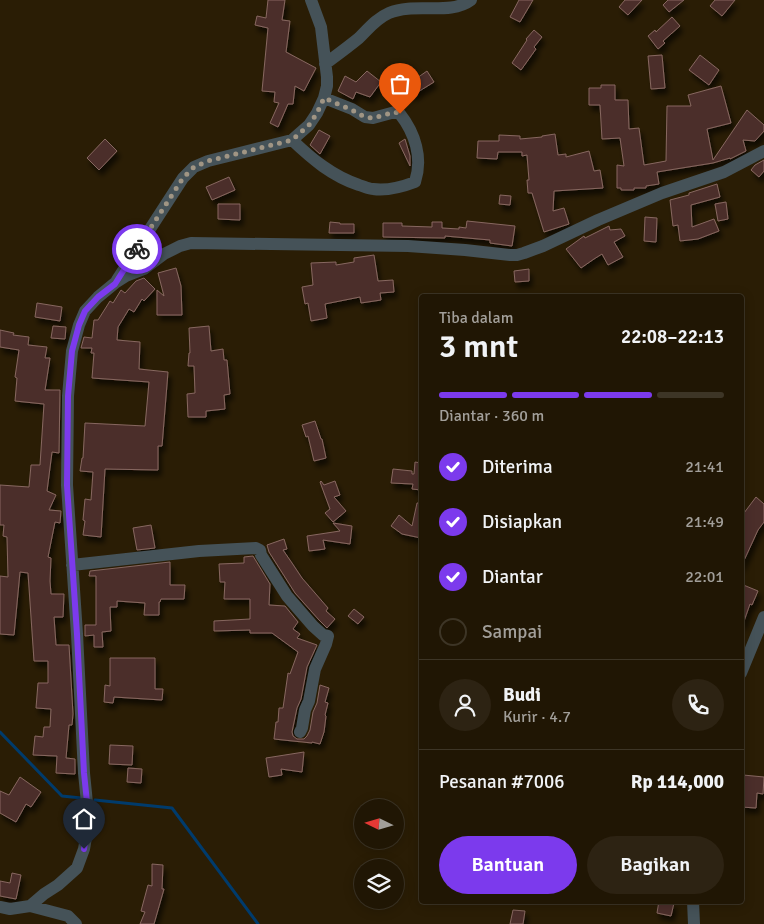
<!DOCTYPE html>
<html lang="id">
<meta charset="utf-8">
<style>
body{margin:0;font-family:Signika,sans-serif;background:#2d2313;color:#f1f3f6;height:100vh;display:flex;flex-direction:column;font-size:19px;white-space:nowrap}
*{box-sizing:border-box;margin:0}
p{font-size:16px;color:#a29f9a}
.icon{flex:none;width:28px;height:28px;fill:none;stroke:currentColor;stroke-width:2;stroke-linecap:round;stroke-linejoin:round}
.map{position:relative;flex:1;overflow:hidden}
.drawer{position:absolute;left:419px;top:294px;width:325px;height:610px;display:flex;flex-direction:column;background:#201604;border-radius:5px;box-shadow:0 2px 12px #0003,0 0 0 1px #3d3526}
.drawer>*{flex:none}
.needle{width:32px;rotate:275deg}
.fabs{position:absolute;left:354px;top:799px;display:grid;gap:10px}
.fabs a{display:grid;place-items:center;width:50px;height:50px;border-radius:50%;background:#201604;box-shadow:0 2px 12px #0003,0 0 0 1px #3d3526;font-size:25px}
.pin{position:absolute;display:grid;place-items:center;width:42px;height:42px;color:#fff;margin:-51px -21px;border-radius:50% 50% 50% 0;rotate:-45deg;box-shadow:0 0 5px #0007}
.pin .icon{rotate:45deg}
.courier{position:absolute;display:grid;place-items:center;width:50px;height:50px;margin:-25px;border:4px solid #7c3aed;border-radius:50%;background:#fff;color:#222;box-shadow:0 1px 6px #0007}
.head em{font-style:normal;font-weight:600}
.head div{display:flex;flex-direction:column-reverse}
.head{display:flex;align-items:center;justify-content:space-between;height:85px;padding:0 20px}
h1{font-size:32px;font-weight:600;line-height:38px}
.bar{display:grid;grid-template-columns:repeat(4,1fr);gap:8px 5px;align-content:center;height:60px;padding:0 20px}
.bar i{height:6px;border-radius:4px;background:#3d3526}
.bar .on{background:#7c3aed}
.bar p{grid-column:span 4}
.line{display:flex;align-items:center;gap:12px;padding:0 20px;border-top:1px solid #3d3526}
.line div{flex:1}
.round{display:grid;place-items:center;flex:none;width:52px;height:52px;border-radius:26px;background:#2d2313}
ol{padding:0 20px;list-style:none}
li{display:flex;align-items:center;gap:15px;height:55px}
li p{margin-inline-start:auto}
li .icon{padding:5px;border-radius:50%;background:#7c3aed;color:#fff;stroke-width:4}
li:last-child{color:#a29f9a}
li i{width:28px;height:28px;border:2px solid #3d3526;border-radius:50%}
.primary-button{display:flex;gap:10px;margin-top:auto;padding:10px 20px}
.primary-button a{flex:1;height:58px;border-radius:30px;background:#7c3aed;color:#fff;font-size:20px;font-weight:600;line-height:58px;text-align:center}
.primary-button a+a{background:#2d2313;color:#f1f3f6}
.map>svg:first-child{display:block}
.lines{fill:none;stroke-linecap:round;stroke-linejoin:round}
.stream{stroke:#003b6c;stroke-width:3}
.building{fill:#4c2f2a;stroke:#876760;filter:url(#shadow)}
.street{stroke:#455258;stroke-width:12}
.done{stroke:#a09584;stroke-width:5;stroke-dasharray:0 9}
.route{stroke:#7c3aed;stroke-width:6}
</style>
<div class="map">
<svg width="764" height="924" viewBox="0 0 764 924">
<defs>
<filter id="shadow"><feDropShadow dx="3" dy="5.5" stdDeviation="2.5" flood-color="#0009"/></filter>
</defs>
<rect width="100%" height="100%" fill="#2a1d05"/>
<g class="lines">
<path class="stream" d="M0,732L62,796L81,798
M95,800L172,808L258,924"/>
</g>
<path class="building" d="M268,0H285L282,20L290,21L286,52L316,68L304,91L295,86L293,104H288L278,127L270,123L279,103L274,102L275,92L262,91L268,28L255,25L257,16L266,18Z
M519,0H533L520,22L510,17Z
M625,0H642L628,15L619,7Z
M668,0H684L669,12L663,5Z
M715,0H735L722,16L710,6Z
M672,17L680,26L663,41L665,43L658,49L648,36L655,30L656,32Z
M534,30L542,37L534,47L536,49L521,70L512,63L527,40L526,39Z
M662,55L665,88L651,89L648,56Z
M700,55L719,70L709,85L689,70Z
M367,71L381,82L370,97L356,92L353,99L338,91L345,76L356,82Z
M427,71L434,82L413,95L407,85Z
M601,85H615V100H628L629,129L639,128L644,165L666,161L667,106H691L688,95L721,86L731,123L707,129L713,160L747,110L764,125V131L755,141L743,140L746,151L730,159V158L713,163L657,172L659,184L646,186V188H634V190H621V188H617V165L624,166L620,138L602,139L600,105H589V88H601Z
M319,130L330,136L320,154L310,145Z
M555,134L558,155L566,154V157L589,151L594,171L600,170L603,188L554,191L553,211L564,208L569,224L544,232L532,193H528L527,180H529L527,155L522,156V152H498L497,159L477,158L478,141H499V135L520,136V139L542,137V136Z
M105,139L117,151L99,170L87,158Z
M405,139L410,156V166L399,143Z
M764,160V171L759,177L751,170L755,165Z
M229,177L235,190L212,200L206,187Z
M717,184L720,197L691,205L692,227L714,219L719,231L698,239L680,241L678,225L673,226L670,200L689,195V193Z
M500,195L511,196L510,205L499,204Z
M726,202L728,219L718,221L715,204Z
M218,204H240V220L218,219Z
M645,217L657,218L656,242L644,241Z
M467,221L515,226L512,246L490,243V240L445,236V238L383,237V223H402V226L432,227V222H442V228L459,229V227L466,228Z
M330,222L340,223V224H354V233H329Z
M609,226L610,230L621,229L625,236L614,242L623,257L608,265L602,254L594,259L581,268L566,249L584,236L585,238Z
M374,255L378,281L393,280L394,292L380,293L381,300L361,303L360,297L325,304L327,318L311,321L308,303L305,304L302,287L313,285L311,263L336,262V265L354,262V258Z
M176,268L181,286L182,315H157V290L164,296L158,273Z
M529,269V281L515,282L514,271Z
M144,278L155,289L144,301L142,299L134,312L129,309L118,327L117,340L140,342L139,369L168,372L162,446H158V470L105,469L101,537L83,535L85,521L83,520L85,499L91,500L93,472L80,471L82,458H83L85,423L145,426L149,382L92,378L94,353H91L92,348H81L84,337L92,338L94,320H98L110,301L113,303L121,290L125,293L136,281Z
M37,303L62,307L60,321L35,317Z
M53,326L66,327L65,339L51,338Z
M209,326L211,351L223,349L224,360H227L230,394L224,395L225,409L206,411V417H188L187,394L195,393L194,366H188L189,353H190L189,328Z
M0,330L14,333L13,335L29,337L28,345L47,347L45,358H50L45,390H60L59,453L52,452L47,491L56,495L49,510L61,511L60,523L55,522L48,557L51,558L50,581L51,594H64L63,617H54L56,645H69L73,714L72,725H69L66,758L75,759V774L56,773L57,756L33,755L35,736L43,737L44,727H50L51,709L36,708L38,683H48V661H34L28,573L20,572L14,635L0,634V576L8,577L7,537L3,536L4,525H0V485L29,487L31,465H40L44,404L15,401L17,378L15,377L19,350L0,347Z
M315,421L321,439H322L326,458L314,461L308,436L306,437L302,425Z
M415,462L421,463V490L412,489L413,484L391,483L393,469L412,471V474H414Z
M321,481L324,485L335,481L340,495L334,497L346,511L333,522L325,513L330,509L320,482Z
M756,497L764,504V522L758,530L741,567V518L744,513Z
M417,503H421V538L402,534L391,526L399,515L412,526Z
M333,523L352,526L350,544L323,540L325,549L309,551L307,536L340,531Z
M151,525L155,548L137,550L133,528Z
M284,539L287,549L283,550L292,563L302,578L328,608L326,611L335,619L327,628L319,620L295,593L269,552L267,545Z
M253,556L270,584L269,605L285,606L298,622L293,629L300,634L297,638L317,645L307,667L301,699L297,708L292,732L293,736L297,739H304L307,736L310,730L313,712L317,703L320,685L329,688L325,702L328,703L325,715L326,716L324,732L320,744L312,742V743L274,739L276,722H278L279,708H283L288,673L290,674L298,652L272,633H250V630L214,631V621L250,619V599H224L225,582H220L219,564L244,563V557Z
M170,562V585H185L184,599H161L160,602H159V615H144L145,603L117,601V607H110L111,631L102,632L103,647H94V635L85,636V625H96V576H89L90,571Z
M741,584L758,591L752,605L750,604L743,624H741Z
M354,609L364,617L358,624L348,616Z
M110,658H155V689H163L162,700L114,697L113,703L104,702L105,685L110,686Z
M110,745L133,746L132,765L109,764Z
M304,752L302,772L281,769L282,775L269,777L266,758Z
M128,768L142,769L141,783L127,782Z
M743,775L764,777L763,794L757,793L756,808L741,807Z
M20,777L41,792L31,807L26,804L16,822L0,813V791L9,795Z
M152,864L163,865L162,889H164L154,924H140L145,912L141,911L148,885L152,886Z
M12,873L21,875L16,899L0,896V881L10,883Z
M659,901L674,903L671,916L657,913Z
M513,910L525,911L523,924H510Z"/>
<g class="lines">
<path class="street" d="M325,64C337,55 348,47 359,38C368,29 377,18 389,13C415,2 450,16 471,0
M292,140C312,159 332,176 359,185C363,186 369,189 373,189C388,191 402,187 415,182C423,158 415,133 400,114L395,112L373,118L365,117L352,109L324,98
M117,280L183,178L194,167L208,161L292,140L309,125L317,113L324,98L327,86V77L321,27L311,0
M72,565L199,551L256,548L260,550L261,555L287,596L313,626L323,635L328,636L326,644L315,669L309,701L305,710L302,728L300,732
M741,673L764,617
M693,901L694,924
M30,906L68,916L76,924
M0,907L10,909L30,906L44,894L58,885L77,868L84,849L87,832L88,813L84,773L77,634L67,485L68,396L72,351L79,325L85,311L98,297L115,283L126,276L144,269L164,254L180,246L191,243L408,246L465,250L510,255H517L524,253L543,246L598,220L662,193L724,172L764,151"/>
</g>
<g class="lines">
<path class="done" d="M137,249L183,178L194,167L208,161L292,140L309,125L317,113L324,98L352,110L365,117L373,118L395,112L400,114"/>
<path class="route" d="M84,849L87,832L88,812L84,773L77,634L67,485L68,396L72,351L79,325L85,311L98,297L115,284L137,249"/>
</g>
</svg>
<div class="fabs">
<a><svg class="needle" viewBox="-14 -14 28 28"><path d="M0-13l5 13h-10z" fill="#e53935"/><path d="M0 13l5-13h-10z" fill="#a29f9a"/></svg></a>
<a><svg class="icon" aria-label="layers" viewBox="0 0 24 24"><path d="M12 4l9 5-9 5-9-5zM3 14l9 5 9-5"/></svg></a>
</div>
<div class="pin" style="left:400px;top:114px;background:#ea580c"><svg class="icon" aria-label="bag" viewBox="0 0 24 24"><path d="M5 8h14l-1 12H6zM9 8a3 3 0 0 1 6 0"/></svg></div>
<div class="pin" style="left:84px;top:849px;background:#1f2937"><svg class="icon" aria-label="home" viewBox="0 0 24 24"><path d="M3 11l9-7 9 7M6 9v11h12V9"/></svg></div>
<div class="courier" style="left:137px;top:249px"><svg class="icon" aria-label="bike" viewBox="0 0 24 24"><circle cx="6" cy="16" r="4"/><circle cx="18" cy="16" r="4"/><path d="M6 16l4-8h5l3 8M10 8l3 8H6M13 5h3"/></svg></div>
<section class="drawer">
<div class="head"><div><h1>3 mnt</h1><p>Tiba dalam</p></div><em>22:08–22:13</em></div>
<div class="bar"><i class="on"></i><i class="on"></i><i class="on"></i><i></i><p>Diantar · 360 m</p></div>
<ol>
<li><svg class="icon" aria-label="check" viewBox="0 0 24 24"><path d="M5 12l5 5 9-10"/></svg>Diterima<p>21:41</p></li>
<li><svg class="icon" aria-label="check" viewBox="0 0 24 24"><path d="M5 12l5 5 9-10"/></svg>Disiapkan<p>21:49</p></li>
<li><svg class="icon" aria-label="check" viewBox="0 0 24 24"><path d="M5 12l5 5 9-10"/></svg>Diantar<p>22:01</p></li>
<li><i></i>Sampai</li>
</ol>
<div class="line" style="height:90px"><a class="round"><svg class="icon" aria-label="person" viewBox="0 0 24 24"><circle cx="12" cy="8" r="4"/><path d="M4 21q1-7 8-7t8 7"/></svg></a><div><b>Budi</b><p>Kurir · 4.7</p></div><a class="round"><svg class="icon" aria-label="phone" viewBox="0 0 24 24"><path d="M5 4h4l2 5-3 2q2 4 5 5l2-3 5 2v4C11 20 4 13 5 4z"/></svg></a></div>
<div class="line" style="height:65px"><div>Pesanan #7006</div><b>Rp 114,000</b></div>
<div class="primary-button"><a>Bantuan</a><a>Bagikan</a></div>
</section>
</div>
